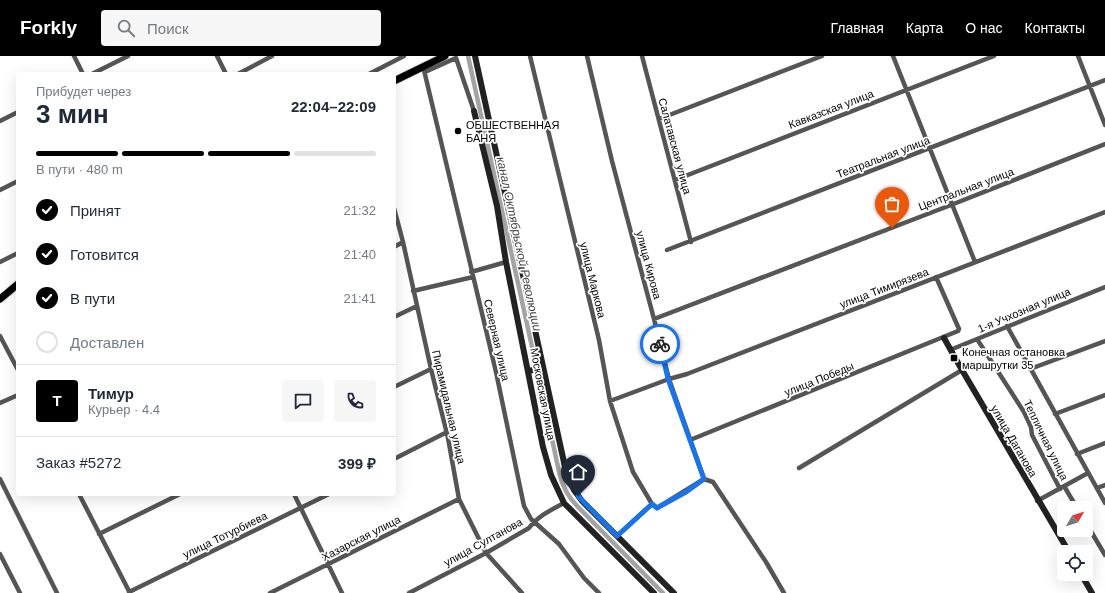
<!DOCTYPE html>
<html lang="ru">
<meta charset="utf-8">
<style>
body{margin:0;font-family:Helvetica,sans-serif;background:#f6f6f7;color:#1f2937;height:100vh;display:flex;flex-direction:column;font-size:15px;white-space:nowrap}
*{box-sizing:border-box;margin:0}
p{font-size:13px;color:#747a83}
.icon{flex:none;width:22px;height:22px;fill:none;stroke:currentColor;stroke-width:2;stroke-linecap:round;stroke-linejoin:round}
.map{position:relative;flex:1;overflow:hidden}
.sheet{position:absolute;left:16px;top:16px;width:380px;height:424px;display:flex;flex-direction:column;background:#fff;border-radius:4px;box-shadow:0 4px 16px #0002}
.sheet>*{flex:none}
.needle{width:26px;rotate:51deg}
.tools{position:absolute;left:1057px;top:445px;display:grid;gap:8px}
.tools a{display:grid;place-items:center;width:36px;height:36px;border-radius:4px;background:#fff;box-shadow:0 4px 16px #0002;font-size:20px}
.pin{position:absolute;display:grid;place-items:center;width:34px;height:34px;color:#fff;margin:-41px -17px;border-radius:50% 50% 50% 0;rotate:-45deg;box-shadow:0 0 4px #0007}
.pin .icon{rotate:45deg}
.courier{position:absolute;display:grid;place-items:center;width:40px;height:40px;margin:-20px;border:3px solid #1a73e8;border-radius:50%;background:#fff;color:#222;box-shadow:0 1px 5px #0007}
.overview em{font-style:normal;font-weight:700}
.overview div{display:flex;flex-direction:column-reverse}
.overview{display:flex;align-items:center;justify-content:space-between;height:68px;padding:0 20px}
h1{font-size:26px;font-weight:700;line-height:30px}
.bar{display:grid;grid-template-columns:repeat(4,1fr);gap:6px 4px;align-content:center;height:48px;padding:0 20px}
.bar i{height:5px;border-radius:3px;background:#e0e1e3}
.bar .selected{background:#000}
.bar p{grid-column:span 4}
.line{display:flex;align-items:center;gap:10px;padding:0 20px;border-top:1px solid #e0e1e3}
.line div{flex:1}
.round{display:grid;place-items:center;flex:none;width:42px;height:42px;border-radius:4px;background:#f6f6f7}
ol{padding:0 20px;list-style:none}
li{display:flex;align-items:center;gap:12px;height:44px}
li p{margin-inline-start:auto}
li .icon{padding:4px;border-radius:50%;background:#000;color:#fff;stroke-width:4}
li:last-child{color:#747a83}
li i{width:22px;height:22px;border:2px solid #e0e1e3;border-radius:50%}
header{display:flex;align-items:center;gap:24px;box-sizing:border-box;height:56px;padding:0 20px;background:#000;color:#fff}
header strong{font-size:19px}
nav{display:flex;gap:22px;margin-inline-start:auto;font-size:14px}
.search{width:280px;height:36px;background:#f6f6f7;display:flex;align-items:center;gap:10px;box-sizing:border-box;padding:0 14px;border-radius:4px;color:#747a83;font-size:15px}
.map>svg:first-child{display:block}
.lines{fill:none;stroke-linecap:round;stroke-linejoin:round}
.canal{stroke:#a3a3a3;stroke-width:4.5}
.trunk-casing{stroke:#dbdbdb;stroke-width:9}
.minor{stroke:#555;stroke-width:4.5}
.secondary{stroke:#222;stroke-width:6}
.trunk{stroke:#000;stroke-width:7}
.done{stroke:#595959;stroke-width:4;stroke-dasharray:0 7.2}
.route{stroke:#1a73e8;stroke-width:5}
.poi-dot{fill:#000;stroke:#fff;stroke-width:1.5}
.labels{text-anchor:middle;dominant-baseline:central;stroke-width:3.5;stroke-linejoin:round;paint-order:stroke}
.street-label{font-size:11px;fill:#000;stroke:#fff}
.poi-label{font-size:11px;fill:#000;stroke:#fff;text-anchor:start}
.water-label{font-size:12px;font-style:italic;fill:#444;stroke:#fff}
</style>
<header>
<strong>Forkly</strong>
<div class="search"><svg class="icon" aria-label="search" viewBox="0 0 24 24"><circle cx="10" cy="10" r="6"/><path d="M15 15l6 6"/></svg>Поиск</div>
<nav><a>Главная</a><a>Карта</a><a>О нас</a><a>Контакты</a></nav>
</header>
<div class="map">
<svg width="1105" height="537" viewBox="0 0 1105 537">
<rect width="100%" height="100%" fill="#fff"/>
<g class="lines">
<path class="canal" d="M468,0L536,309
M538,317L559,416C562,430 568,441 578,451L663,537"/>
<defs>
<path id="trunk" d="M394,25L445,0
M0,243L18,228"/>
</defs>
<use href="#trunk" class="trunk-casing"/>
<path class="minor" d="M74,0L83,18
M217,0L226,18
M530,0L599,284L610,345L633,416L652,448L657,452L704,423
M587,0L612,105L654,263L669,323L704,423L713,426L766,506L784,537
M642,0L691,186
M893,0L975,206
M1078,0L1105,69
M423,10L496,316L524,450L531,463L559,488L584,522L599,537
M425,16L456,2L474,55
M92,18L128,0
M238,18L272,0
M369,18L404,0
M659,63L822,0
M0,65L18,56
M675,124L994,0
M0,134L18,125
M394,152L403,186L431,313L448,382L459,443L486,497L522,537
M394,191L403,186
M667,194L1105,24
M0,206L18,197
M471,216L506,206
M413,235L473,221
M394,261L417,250
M654,263L951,149L1105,88
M1007,270L1105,447
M0,280L18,314
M977,283L1024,356L1031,371L1032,379L1060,433
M950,294L1105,231
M1030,313L1105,285
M394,331L431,313
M610,345L669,323L687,318L1105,156
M0,347L18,339
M1055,358L1105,339
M690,384L958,275L959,273L936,221
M1077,398L1105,387
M394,403L447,376
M799,412L962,314
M0,423L57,537
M1064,430L1077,452
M1097,432L1105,429
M79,438L130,537
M294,438L342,537
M1037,445L1088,417
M1086,467L1105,499
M99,478L180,438
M617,480L652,448
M0,498L20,537
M129,536L329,438
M270,537L459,443
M409,537L486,497L529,472C538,460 551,454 564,447"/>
<path class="secondary" d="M475,0L567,420L574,434L582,445L674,537
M474,55L497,150L506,206L543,391L551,419L564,447L654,537
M944,282L962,314L1069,496
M528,315L543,312
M1081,518L1092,537"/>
<use href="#trunk" class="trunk"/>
</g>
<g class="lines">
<path class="done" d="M660,288L654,263L892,172"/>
<path class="route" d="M578,440L617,480L652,448L657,452L686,436L704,423L668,323L660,288"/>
</g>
<g class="poi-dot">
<circle cx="458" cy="75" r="4"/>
<rect x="950" y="298" width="8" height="8" rx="2"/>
</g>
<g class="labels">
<g class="street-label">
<text transform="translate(831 53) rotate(-21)">Кавказская улица</text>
<text transform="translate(675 90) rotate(75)">Салатавская улица</text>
<text transform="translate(883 101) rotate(-21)">Театральная улица</text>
<text transform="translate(966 133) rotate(-21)">Центральная улица</text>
<text transform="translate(649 209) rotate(75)">улица Кирова</text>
<text transform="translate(593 224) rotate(76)">улица Маркова</text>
<text transform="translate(884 232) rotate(-21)">улица Тимирязева</text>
<text transform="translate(1024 254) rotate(-23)">1-я Учхозная улица</text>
<text transform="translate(497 284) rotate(77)">Северная улица</text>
<text transform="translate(819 323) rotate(-22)">улица Победы</text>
<text transform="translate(543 338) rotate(79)">Московская улица</text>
<text transform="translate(449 351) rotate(77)">Пирамидальная улица</text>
<text transform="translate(1046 384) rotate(64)">Тепличная улица</text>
<text transform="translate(1014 385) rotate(60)">улица Даганова</text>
<text transform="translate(225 479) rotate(-26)">улица Тотурбиева</text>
<text transform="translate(361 482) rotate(-27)">Хазарская улица</text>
<text transform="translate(483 486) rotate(-29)">улица Султанова</text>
</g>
<g class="poi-label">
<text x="466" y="69">ОБШЕСТВЕННАЯ<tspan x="466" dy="13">БАНЯ</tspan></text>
<text x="962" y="296">Конечная остановка<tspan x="962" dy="13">маршрутки 35</tspan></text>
</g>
<g class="water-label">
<text transform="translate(519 188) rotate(78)">канал Октябрьской Революции</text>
</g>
</g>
</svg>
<div class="tools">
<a><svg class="needle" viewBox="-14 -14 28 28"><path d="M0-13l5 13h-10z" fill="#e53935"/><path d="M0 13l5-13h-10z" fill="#747a83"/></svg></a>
<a><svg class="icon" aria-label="locate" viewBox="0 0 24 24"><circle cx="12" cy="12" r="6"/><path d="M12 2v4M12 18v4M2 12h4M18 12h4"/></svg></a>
</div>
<div class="pin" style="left:892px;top:172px;background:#ea580c"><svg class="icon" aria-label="bag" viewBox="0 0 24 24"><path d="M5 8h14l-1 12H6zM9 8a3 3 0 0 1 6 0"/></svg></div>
<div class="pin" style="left:578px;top:440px;background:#1f2937"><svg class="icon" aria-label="home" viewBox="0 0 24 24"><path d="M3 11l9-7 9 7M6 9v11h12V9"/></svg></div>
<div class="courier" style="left:660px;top:288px"><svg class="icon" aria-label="bike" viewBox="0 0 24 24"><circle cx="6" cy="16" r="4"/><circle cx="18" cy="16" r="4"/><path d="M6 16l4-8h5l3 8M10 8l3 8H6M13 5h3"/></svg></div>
<section class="sheet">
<div class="overview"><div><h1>3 мин</h1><p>Прибудет через</p></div><em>22:04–22:09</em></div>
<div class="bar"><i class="selected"></i><i class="selected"></i><i class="selected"></i><i></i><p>В пути · 480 m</p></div>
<ol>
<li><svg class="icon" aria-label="check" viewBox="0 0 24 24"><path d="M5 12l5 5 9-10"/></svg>Принят<p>21:32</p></li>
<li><svg class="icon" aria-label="check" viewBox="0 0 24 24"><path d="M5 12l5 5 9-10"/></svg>Готовится<p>21:40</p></li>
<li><svg class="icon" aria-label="check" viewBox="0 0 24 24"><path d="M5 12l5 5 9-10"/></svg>В пути<p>21:41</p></li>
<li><i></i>Доставлен</li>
</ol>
<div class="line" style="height:72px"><b class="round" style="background:#000;color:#fff">Т</b><div><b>Тимур</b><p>Курьер · 4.4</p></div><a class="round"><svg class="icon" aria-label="chat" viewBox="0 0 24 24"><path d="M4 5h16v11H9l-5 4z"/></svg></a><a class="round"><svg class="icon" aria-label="phone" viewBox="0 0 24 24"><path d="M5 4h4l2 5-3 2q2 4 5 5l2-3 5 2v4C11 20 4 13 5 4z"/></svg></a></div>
<div class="line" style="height:52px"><div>Заказ #5272</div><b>399 ₽</b></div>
</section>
</div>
